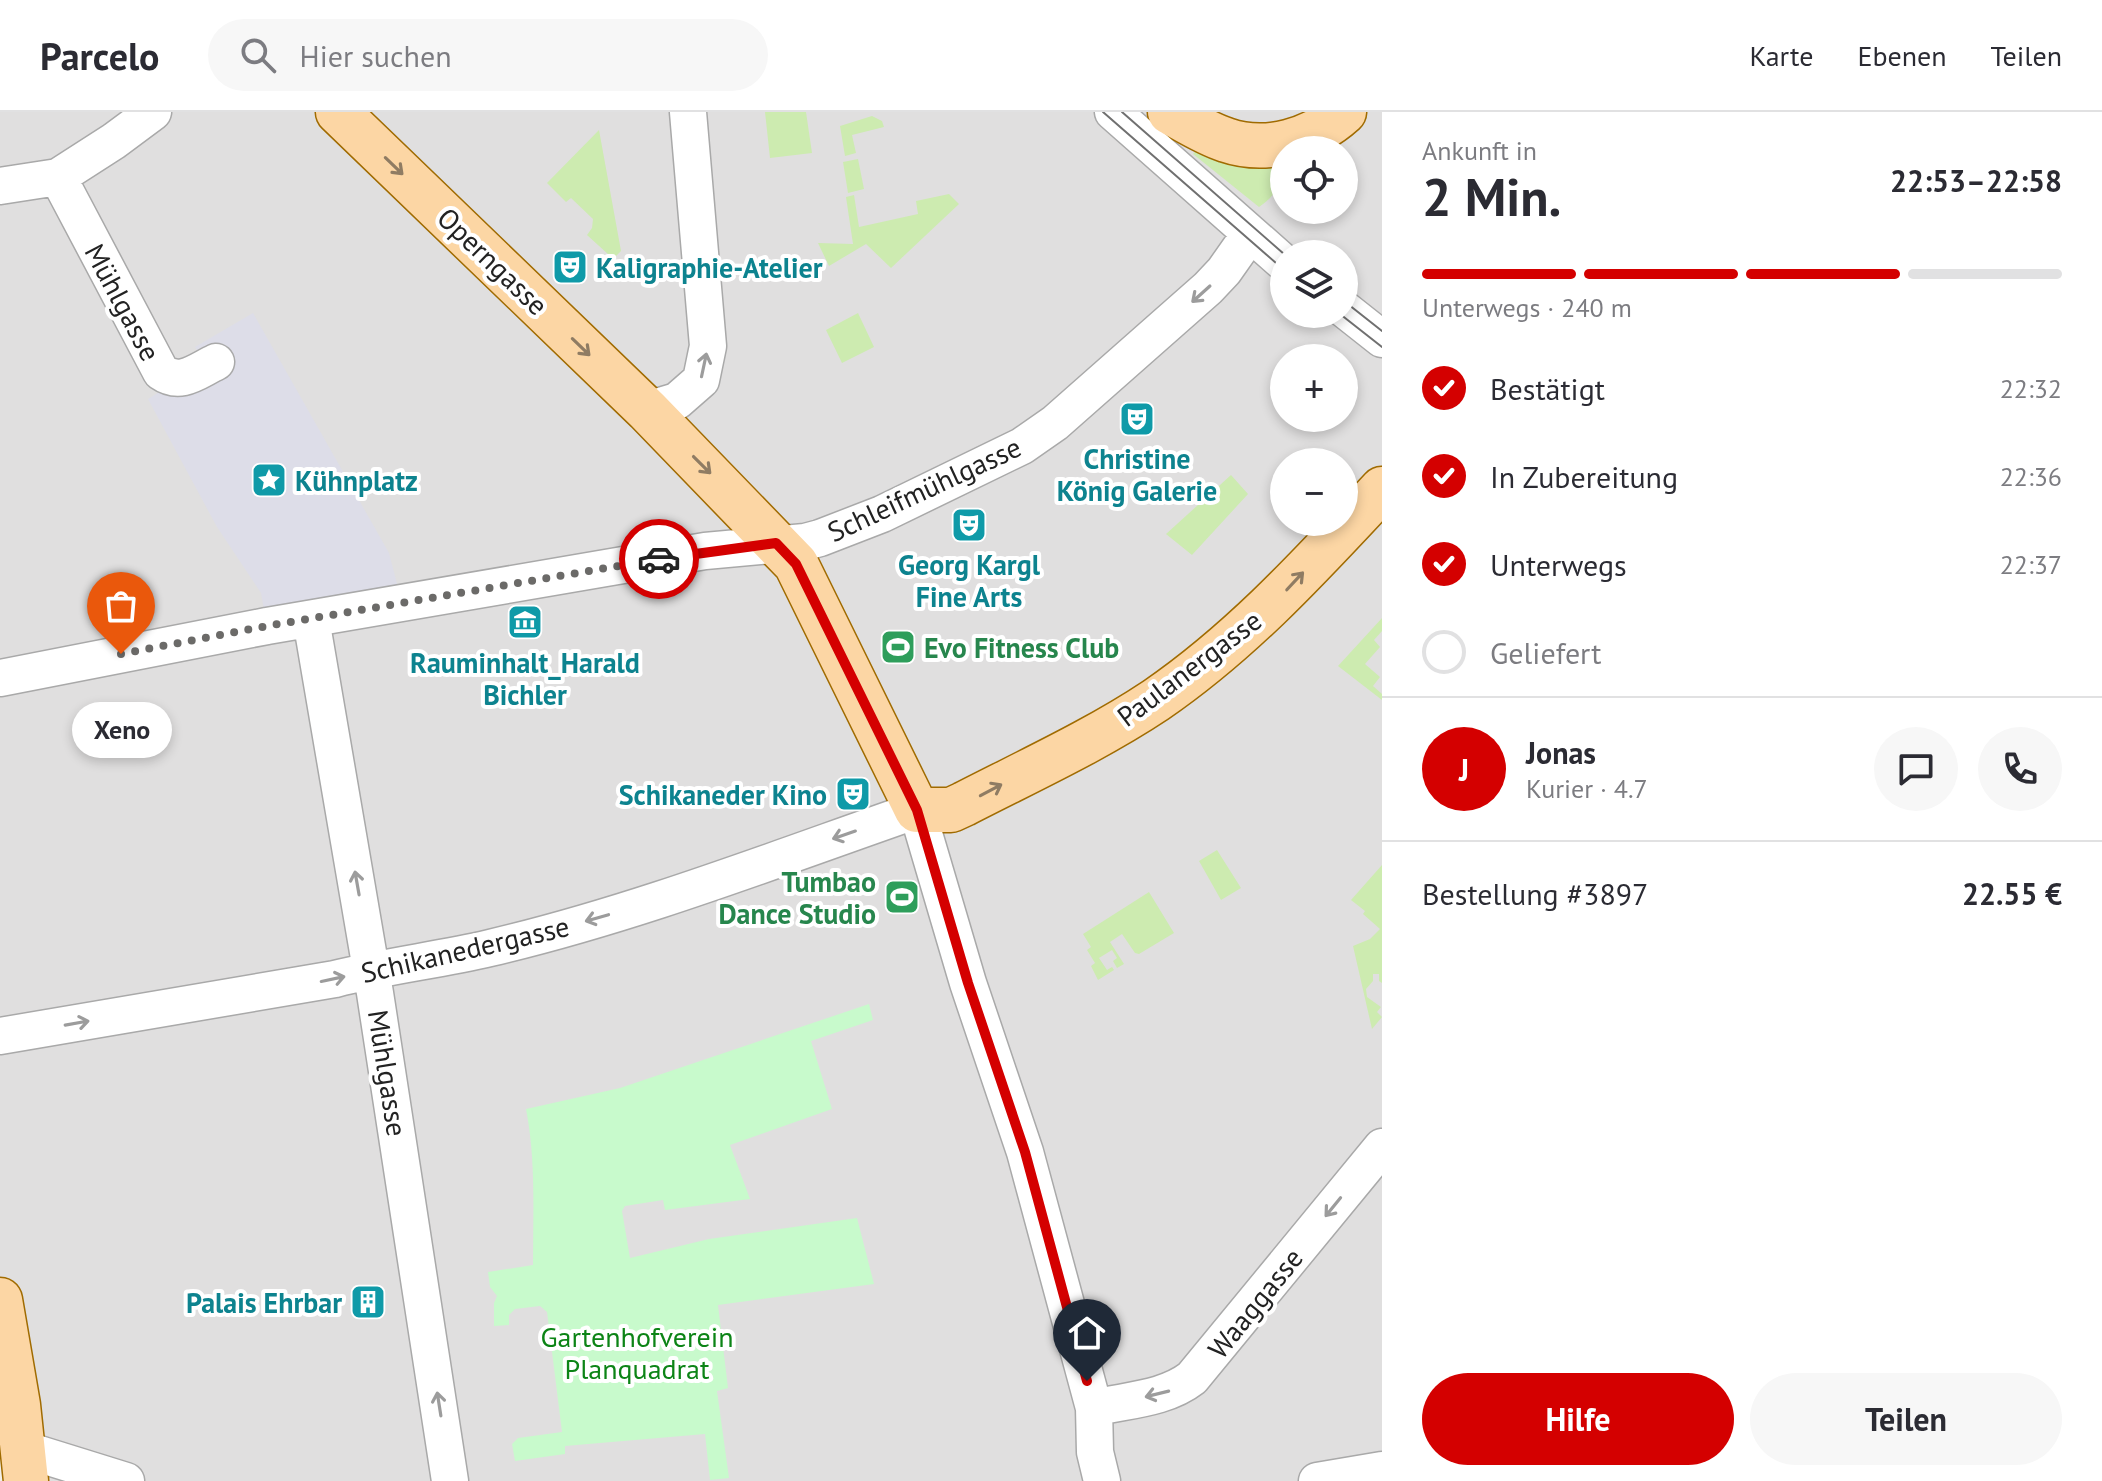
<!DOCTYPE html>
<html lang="de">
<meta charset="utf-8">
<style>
body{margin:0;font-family:"PT Sans",sans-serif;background:#f7f7f7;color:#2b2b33;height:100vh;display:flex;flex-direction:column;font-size:30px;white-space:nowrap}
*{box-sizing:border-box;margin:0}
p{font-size:26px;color:#7c7c81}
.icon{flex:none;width:44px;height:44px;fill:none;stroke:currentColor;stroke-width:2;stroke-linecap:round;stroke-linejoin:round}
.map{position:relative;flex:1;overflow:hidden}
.details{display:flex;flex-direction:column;background:#fff;width:720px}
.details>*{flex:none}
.tools{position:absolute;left:1270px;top:24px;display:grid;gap:16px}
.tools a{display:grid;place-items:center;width:88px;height:88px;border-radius:50%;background:#fff;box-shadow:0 4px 12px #0003;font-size:40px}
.pin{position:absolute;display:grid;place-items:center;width:68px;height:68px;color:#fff;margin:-82px -34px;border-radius:50% 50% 50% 0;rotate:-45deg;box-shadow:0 0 8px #0007}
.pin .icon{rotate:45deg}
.courier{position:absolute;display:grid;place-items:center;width:80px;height:80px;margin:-40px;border:6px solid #d40000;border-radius:50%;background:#fff;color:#222;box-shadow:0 2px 10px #0007}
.bubble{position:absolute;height:56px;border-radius:28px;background:#fff;box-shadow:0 4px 12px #0003;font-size:26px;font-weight:700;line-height:56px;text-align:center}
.headline em{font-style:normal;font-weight:700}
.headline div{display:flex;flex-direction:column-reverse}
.headline{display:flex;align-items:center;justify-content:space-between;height:136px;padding:0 40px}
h1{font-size:52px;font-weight:700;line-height:60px}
.bar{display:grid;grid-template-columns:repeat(4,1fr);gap:12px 8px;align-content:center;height:96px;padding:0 40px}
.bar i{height:10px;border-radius:6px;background:#e1e1e2}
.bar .current{background:#d40000}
.bar p{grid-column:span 4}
.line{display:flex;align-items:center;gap:20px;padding:0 40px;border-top:2px solid #e1e1e2}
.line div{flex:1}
.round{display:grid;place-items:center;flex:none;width:84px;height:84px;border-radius:42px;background:#f7f7f7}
ol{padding:0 40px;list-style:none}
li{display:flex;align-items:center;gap:24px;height:88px}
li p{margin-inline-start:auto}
li .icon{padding:8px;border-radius:50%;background:#d40000;color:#fff;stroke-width:4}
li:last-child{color:#7c7c81}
li i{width:44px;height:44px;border:4px solid #e1e1e2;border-radius:50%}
.button{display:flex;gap:16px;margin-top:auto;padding:16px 40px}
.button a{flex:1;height:92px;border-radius:48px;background:#d40000;color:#fff;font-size:32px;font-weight:700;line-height:92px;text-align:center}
.button a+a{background:#f7f7f7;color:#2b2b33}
header{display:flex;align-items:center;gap:48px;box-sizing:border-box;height:112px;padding:0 40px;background:#fff;border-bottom:2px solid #e1e1e2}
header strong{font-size:38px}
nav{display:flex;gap:44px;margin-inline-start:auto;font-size:28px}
.search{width:560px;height:72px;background:#f7f7f7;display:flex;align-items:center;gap:20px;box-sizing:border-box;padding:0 28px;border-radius:44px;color:#7c7c81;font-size:30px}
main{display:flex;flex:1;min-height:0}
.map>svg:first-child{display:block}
.residential{fill:#e0dfdf;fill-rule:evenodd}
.grass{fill:#cdebb0}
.park{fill:#c8facc}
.plaza{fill:#dddde8}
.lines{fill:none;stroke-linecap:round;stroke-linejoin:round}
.minor-casing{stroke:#a9a9a9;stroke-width:39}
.major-casing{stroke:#a06b00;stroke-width:47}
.minor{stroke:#fff;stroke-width:36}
.major{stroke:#fcd6a4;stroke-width:44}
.tram{stroke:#707070;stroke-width:2}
.oneway{stroke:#8f7c63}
.oneway2{stroke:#9c9c9c}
.done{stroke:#6b6a68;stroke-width:8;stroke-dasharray:0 14.4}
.route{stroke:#d40000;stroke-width:10}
.labels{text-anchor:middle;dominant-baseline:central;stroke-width:8;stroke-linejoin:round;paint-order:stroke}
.street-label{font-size:28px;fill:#222;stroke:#fff}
.culture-label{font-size:28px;font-weight:bold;fill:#0d838f;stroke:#fff}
.leisure-label{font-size:28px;font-weight:bold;fill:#27864d;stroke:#fff;text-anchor:start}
.park-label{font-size:28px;fill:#0c8416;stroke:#fff}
</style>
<header>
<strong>Parcelo</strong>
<div class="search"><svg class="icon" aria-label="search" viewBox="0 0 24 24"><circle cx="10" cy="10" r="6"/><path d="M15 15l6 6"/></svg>Hier suchen</div>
<nav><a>Karte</a><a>Ebenen</a><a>Teilen</a></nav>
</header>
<main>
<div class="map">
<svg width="1382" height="1369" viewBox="0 0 1382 1369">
<rect width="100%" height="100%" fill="#f2efe9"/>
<path class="residential" d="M0,0H1382V1369H19L0,1216ZM1284,38H1344V98H1284ZM1284,142H1344V202H1284ZM1284,246H1344V306H1284ZM1284,350H1344V410H1284Z"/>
<path class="grass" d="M765,0H806L812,41L770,46Z
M872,4L882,9L884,15L852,23L856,41L845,44L840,14Z
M599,18L621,139L609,151L605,148L609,143L587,123L592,116L593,107L571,86L566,90L547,71Z
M1200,33L1284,46C1284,68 1278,82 1259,95L1193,42Z
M858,47L864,77L848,81L843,50Z
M949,82L959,92L891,156L866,132L829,154L818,131L853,132L846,85L854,83L859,115L918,102L916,89Z
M858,201L874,235L842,251L826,218Z
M1231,363L1248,382L1192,443L1166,422Z
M1382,506V519L1374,528L1380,535L1365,552L1380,565L1373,574L1382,582V588L1338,554Z
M1217,738L1241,776L1221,788L1199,749Z
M1382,753V871L1379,869V862H1373V869L1366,877L1367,885L1381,895L1377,900L1382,905L1372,917L1353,834L1370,827L1380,817L1363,802L1365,799L1351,788Z
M1149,780L1174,821L1139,842L1135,841L1122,822L1110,830L1124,852L1117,856L1113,849L1117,846L1112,838L1099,846L1107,858L1112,855L1114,858L1098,868L1091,854L1095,851L1087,838L1091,835L1083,822Z"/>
<path class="park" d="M869,892L873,908L811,929L832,997L730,1033L750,1087L665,1098L663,1088L625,1094L622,1099L630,1146L709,1127L857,1106L874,1172L718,1193L728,1276L717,1279L729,1366L710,1368L705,1322L565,1334V1342L515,1349L512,1332L518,1326L562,1320L547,1200L540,1194L515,1197L509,1203V1213L494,1214V1191L497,1184L490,1175L488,1160L533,1153C533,1101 536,1048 526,997L620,976Z"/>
<path class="plaza" d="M253,201L389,441L402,491L267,514L261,481L217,415L148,287L182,266L202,245L195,235Z"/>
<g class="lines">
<defs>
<path id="minor" d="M1113,0L1284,151
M58,65L161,260C181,274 197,259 216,250
M0,74L58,65L114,29L153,0
M1344,197L1382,227
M647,298L677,289L701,268L708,234L688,0
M311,507L375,881L450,1369
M0,566L267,514L705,439L805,430L820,426L882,402L1022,334L1055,311L1208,176L1224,159L1250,122
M0,924L335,867C386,854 439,848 490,836C635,802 776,747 917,698L968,871L1025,1040L1094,1296L1095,1340L1102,1369
M1094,1296C1127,1288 1165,1287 1192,1266L1382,1035
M23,1337L126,1369
M1317,1369L1382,1358"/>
<path id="major" d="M338,0L647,298L796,452L917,698H951L964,692C1028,659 1096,628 1156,588C1242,529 1311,453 1382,377
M1170,0C1188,10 1207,22 1226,28C1267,42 1313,28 1344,0
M0,1188L18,1293L26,1369"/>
</defs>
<use href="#minor" class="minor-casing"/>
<use href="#major" class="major-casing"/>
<use href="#minor" class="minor"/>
<use href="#major" class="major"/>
<path class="tram" d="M1103,0L1284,158
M1122,0L1284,142
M1344,189L1382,219
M1340,202L1382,235"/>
</g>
<defs><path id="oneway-shaft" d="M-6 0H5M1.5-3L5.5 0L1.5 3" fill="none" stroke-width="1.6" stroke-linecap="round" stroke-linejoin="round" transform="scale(2)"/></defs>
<g class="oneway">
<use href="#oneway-shaft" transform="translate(394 54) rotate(44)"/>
<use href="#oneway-shaft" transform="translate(581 235) rotate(44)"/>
<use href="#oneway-shaft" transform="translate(702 353) rotate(45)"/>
<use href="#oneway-shaft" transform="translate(1295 469) rotate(-47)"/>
<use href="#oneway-shaft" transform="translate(991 678) rotate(-28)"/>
</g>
<g class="oneway2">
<use href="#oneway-shaft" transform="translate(1201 182) rotate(138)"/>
<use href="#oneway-shaft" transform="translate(704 253) rotate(-78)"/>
<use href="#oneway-shaft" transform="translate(844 723) rotate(161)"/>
<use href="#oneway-shaft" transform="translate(357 771) rotate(-100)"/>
<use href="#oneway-shaft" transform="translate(597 806) rotate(164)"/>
<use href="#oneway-shaft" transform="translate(333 867) rotate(-12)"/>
<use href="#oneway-shaft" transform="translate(77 911) rotate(-10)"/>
<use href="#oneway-shaft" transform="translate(1333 1095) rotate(129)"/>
<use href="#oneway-shaft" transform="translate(1157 1282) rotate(166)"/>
<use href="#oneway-shaft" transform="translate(439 1292) rotate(-99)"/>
</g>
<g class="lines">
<path class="done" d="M121,542L267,514L659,447"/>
<path class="route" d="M659,447L776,431L796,452L917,698L968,871L1025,1040L1087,1269"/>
</g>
<defs>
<symbol id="theatre-square" viewBox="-11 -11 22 22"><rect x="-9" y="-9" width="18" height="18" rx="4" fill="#0f9aa8" stroke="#fff"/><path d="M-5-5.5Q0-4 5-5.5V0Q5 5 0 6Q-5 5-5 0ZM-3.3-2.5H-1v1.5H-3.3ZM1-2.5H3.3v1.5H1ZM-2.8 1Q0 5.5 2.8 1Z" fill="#fff"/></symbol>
<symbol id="sight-square" viewBox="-11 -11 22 22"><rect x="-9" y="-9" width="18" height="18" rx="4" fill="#0f9aa8" stroke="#fff"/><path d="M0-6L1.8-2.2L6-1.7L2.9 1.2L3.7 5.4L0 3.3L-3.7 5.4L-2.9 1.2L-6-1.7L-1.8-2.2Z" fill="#fff"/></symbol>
<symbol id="museum-square" viewBox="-11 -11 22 22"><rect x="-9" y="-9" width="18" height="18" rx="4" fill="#0f9aa8" stroke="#fff"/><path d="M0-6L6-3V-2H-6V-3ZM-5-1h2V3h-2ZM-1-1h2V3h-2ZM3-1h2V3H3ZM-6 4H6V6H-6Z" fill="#fff"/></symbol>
<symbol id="stadium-square" viewBox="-11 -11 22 22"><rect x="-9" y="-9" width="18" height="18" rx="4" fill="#2e9e5b" stroke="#fff"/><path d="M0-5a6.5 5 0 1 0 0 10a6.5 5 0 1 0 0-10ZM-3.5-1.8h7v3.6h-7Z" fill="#fff"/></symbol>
<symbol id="building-square" viewBox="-11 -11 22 22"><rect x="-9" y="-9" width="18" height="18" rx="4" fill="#0f9aa8" stroke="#fff"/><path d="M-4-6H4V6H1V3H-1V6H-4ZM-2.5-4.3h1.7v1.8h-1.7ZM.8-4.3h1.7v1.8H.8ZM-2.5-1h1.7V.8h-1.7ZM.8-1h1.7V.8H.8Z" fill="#fff"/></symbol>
</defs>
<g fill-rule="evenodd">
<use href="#theatre-square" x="550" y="135" width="40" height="40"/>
<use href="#theatre-square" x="1117" y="287" width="40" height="40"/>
<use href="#sight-square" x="249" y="348" width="40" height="40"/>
<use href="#theatre-square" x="949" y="393" width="40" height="40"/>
<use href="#museum-square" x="505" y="490" width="40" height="40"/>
<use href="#stadium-square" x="878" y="515" width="40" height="40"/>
<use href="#theatre-square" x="833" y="662" width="40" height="40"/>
<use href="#stadium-square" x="882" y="765" width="40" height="40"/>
<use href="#building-square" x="348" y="1170" width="40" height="40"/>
</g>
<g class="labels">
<g class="street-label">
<text transform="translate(493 149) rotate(44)">Operngasse</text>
<text transform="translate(123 190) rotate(62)">Mühlgasse</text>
<text transform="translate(924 377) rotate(-25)">Schleifmühlgasse</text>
<text transform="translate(1189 556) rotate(-37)">Paulanergasse</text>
<text transform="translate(465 837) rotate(-13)">Schikanedergasse</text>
<text transform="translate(388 961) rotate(81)">Mühlgasse</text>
<text transform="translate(1255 1191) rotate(-51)">Waaggasse</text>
</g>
<g class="culture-label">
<text x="596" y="155" text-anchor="start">Kaligraphie-Atelier</text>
<text x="1137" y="346">Christine<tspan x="1137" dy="32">König Galerie</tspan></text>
<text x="295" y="368" text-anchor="start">Kühnplatz</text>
<text x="969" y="452">Georg Kargl<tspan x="969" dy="32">Fine Arts</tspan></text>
<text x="525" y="550">Rauminhalt_Harald<tspan x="525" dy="32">Bichler</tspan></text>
<text x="827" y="682" text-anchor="end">Schikaneder Kino</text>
<text x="342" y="1190" text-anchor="end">Palais Ehrbar</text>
</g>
<g class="leisure-label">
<text x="924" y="535">Evo Fitness Club</text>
<text x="876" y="769" text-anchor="end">Tumbao<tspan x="876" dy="32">Dance Studio</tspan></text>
</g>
<g class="park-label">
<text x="637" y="1224">Gartenhofverein<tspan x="637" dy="32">Planquadrat</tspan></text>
</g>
</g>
</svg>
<div class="tools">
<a><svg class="icon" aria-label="locate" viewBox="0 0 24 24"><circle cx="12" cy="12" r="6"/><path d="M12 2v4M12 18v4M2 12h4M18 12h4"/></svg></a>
<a><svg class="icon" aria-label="layers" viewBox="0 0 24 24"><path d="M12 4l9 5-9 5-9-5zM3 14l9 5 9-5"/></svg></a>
<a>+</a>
<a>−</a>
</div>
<div class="pin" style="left:121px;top:542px;background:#ea580c"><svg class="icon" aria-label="bag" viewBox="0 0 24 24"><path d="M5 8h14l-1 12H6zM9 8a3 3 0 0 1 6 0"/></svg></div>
<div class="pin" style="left:1087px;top:1269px;background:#1f2937"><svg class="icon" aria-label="home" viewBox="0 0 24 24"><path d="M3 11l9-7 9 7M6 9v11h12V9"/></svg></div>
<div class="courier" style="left:659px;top:447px"><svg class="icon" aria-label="car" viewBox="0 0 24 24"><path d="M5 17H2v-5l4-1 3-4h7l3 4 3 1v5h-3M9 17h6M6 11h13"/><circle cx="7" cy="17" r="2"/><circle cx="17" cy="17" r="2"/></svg></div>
<div class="bubble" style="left:72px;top:590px;width:100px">Xeno</div>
</div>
<section class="details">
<div class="headline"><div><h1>2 Min.</h1><p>Ankunft in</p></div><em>22:53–22:58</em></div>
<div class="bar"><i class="current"></i><i class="current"></i><i class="current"></i><i></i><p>Unterwegs · 240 m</p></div>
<ol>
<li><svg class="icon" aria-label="check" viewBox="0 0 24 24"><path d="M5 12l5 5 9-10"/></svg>Bestätigt<p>22:32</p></li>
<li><svg class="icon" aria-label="check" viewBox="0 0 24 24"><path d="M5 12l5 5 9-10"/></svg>In Zubereitung<p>22:36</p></li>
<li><svg class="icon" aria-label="check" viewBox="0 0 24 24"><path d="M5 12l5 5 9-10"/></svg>Unterwegs<p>22:37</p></li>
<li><i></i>Geliefert</li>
</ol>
<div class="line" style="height:144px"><b class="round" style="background:#d40000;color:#fff">J</b><div><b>Jonas</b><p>Kurier · 4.7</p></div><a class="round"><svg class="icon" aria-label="chat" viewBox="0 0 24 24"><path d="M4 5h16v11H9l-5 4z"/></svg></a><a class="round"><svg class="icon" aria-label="phone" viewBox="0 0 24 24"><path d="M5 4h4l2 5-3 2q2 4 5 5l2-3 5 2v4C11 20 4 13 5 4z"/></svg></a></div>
<div class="line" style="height:104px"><div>Bestellung #3897</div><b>22.55 €</b></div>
<div class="button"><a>Hilfe</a><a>Teilen</a></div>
</section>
</main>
